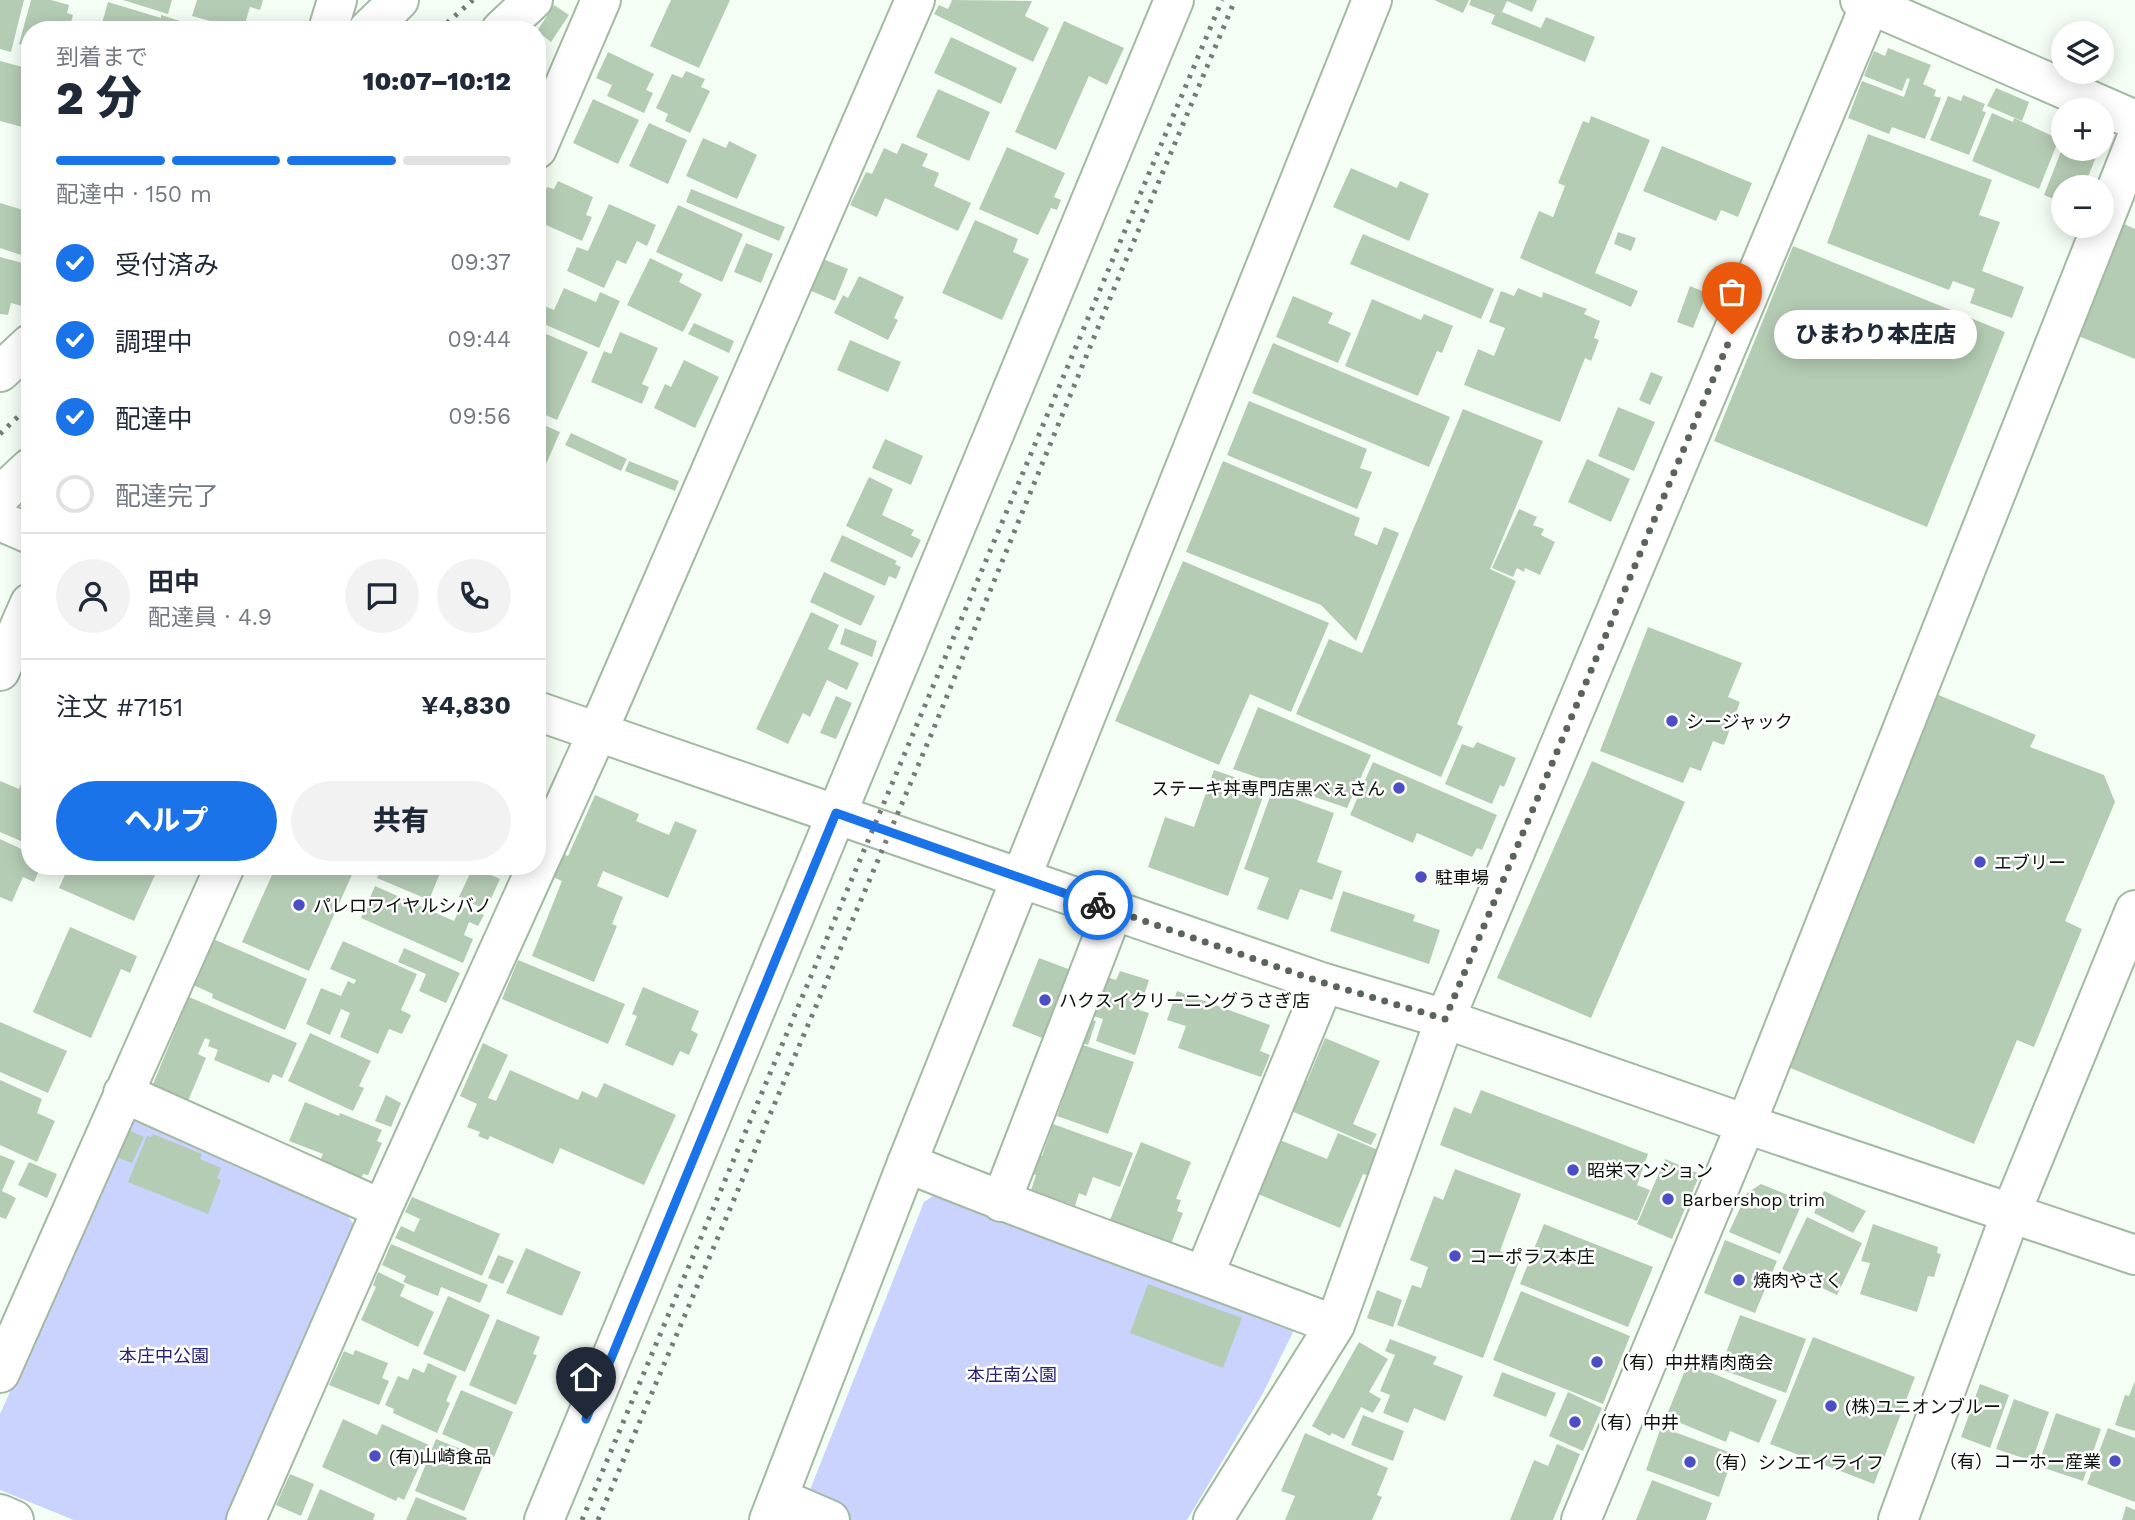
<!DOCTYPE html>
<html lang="ja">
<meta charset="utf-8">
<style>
body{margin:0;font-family:"Work Sans","Noto Sans JP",sans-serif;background:#f2f2f3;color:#1f2937;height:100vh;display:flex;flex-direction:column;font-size:26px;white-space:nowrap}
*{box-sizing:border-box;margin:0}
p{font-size:23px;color:#747a83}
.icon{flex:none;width:38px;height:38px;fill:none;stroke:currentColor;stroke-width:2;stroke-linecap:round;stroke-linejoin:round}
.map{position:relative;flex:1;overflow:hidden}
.drawer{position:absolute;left:21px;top:21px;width:525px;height:854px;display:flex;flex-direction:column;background:#fff;border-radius:28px;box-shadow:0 4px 18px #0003}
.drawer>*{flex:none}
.controls{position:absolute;left:2051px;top:21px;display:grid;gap:14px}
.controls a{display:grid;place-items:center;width:63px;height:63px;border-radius:50%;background:#fff;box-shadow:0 4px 18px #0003;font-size:35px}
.pin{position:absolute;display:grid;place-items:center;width:60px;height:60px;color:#fff;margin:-72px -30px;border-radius:50% 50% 50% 0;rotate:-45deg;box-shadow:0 0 7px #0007}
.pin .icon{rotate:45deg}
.courier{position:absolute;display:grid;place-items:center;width:70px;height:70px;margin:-35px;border:5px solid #1a73e8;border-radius:50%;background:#fff;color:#222;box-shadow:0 2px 9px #0007}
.bubble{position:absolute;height:49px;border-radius:24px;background:#fff;box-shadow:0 4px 18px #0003;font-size:23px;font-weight:800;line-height:49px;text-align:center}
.head em{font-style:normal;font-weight:800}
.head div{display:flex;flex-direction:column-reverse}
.head{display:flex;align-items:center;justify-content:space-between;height:119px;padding:0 35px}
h1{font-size:46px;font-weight:800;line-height:52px}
.bar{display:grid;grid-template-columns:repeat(4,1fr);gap:10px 7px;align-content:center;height:84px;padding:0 35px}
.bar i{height:9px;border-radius:5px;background:#e0e1e3}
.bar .current{background:#1a73e8}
.bar p{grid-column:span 4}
.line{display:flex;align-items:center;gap:18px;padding:0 35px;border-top:2px solid #e0e1e3}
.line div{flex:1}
.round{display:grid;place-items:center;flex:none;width:74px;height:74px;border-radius:37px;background:#f2f2f3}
ol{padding:0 35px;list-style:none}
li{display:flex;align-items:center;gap:21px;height:77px}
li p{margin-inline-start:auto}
li .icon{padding:7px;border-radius:50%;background:#1a73e8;color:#fff;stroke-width:4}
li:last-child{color:#747a83}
li i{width:38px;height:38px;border:4px solid #e0e1e3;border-radius:50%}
.button{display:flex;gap:14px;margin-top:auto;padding:14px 35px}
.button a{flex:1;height:80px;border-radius:42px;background:#1a73e8;color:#fff;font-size:28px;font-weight:800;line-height:80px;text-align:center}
.button a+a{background:#f2f2f3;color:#1f2937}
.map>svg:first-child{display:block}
.green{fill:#cad2fe}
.building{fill:#b5ccb4}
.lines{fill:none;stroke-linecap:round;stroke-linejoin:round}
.street-casing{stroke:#a2b9a2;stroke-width:42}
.secondary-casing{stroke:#a2b9a2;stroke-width:42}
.street{stroke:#fff;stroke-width:38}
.secondary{stroke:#fff;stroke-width:38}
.rail{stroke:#747d74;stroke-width:5;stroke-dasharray:3.5 7;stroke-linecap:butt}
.done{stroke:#5b645b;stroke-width:7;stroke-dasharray:0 12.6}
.route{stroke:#1a73e8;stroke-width:9}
.poi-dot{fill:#4c4ec5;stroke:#fff;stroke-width:2.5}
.labels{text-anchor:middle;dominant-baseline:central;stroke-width:5;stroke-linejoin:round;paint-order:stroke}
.poi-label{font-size:18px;fill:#091109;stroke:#fff;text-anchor:start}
.park-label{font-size:18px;fill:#262279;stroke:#fff}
</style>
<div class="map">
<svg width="2135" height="1520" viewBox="0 0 2135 1520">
<rect width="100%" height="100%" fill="#f4fef4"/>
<path class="green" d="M134,1116L340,1205L357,1229L227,1520H74L0,1490V1414Z
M940,1191L1297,1324L1262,1395L1187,1520H851L806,1500L924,1202Z"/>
<path class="building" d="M0,0H24L11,52L0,49Z
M31,0H51L69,5L67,13L73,15L69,30H30V57L22,55L25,46L19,44Z
M123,0H172L168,14Z
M197,0H263L260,10L250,7L243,30L192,16Z
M671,0H730L699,68L650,46Z
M952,0L1032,1L1025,16L1049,28L1033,62L934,14L939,5L948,9Z
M1434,0H1469L1463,13Z
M1471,0H1537L1532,12L1507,1L1502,12L1541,28L1546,17L1595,37L1585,62L1491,24L1495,15L1469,5Z
M108,2L161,18V15L193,25L191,30H100Z
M554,5L569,15L551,42L537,31Z
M1064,21L1124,48L1107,85L1089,76L1056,150L1015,132Z
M951,37L1017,68L1001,104L934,73Z
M1888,48L1931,65L1923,84L1936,90L1934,96L1941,98L1925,139L1892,127L1889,134L1848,118L1862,81L1904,97L1910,79L1907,78L1902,91L1864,76L1874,51L1885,56Z
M608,52L654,74L646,90L653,93L644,113L607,96L612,85L596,78Z
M0,61L30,69V116L26,128L0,121Z
M686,71L705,79L701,87L710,91L690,133L665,121L668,114L656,108L672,74L682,78Z
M1996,88L2029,102L2022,121L1987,106Z
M938,89L990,112L969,161L916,137Z
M1963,95L1985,104L1982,111L1986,112L1969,155L1930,140L1948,96L1961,101Z
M593,99L639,120L618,164L573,143Z
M1992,113L2013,122L2014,118L2059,139L2039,189L1972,161Z
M1591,116L1650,140L1595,273L1638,291L1631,307L1520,258L1539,211L1553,217L1565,186L1558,183L1583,121L1589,123Z
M649,123L687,140L668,184L629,166Z
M1868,134L1992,180L1979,215L2000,222L1982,271L2024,287L2012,318L1970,303L1975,289L1953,281L1949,290L1827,243Z
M703,138L726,148L729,141L757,155L737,199L686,176Z
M902,143L928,154L922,166L939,173L934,186L971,203L958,231L885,198L877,217L850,205L866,172L872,174L884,148L897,154Z
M1662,146L1752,183L1738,217L1721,210L1716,221L1643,191Z
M1007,147L1065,173L1054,197L1061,200L1057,210L1051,208L1038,235L979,209Z
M2062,149H2089L2098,152L2084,187H2063V203L2044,195Z
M1351,168L1397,188L1400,181L1429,194L1409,241L1333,207Z
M558,181L593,197L586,215L592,217L582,241L537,221V209L547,187L554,189Z
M691,189L785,227L779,241L686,202Z
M0,203L30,212V258L0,248Z
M609,204L656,225L647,246L637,241L626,264L617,260L604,288L567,271L577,247L588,251Z
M678,205L743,234L722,282L656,252Z
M975,220L1018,239L1013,252L1029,259L1002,320L942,293Z
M2122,223L2135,229V359L2076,335Z
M1618,232L1636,238L1631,251L1614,244Z
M1363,234L1494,289L1481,319L1350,264Z
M746,243L773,254L761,283L734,272Z
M1793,246L2005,332L1927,527L1714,441Z
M0,257L30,265V293L26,307L11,303L8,315L0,314Z
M650,258L683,274L679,282L702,294L683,332L627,305Z
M823,259L848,269L835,301L809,290Z
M859,276L904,297L894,318L898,320L888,340L834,313L843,295L848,298Z
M1690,286L1707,293L1693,328L1677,322Z
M564,288L596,302L600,292L620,301L599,348L537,321V303L554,310Z
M1518,288L1542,298L1543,292L1587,309L1584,314L1600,321L1594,338L1599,340L1591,361L1585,358L1560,422L1464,385L1478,349L1494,356L1505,328L1489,322L1501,291L1514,296Z
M1293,296L1333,313L1328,323L1351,333L1338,363L1276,337Z
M1372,299L1421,320L1424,314L1453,326L1442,353L1437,351L1418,396L1345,366Z
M694,323L734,341L729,353L688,334Z
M537,330L588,352L557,420L537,411Z
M620,332L658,348L642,384L649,387L642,404L591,382L604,351L611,354Z
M850,340L901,362L888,392L837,370Z
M1273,343L1450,417L1429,467L1252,393Z
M684,360L719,377L695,428L654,408L665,384L671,387Z
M1651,372L1663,377L1650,405L1639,400Z
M1249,401L1367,449L1360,468L1372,472L1357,509L1227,455Z
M1618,407L1655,422L1634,471L1598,456Z
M1463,409L1543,441L1490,569L1516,581L1457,724L1463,727L1441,777L1296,714L1329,639L1362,653Z
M537,422L560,432L537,485Z
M571,433L627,459L621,471L565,445Z
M885,439L923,456L911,485L872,468Z
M1587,459L1630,479L1611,522L1568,502Z
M629,461L679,481L675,491L625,471Z
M1223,461L1360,518L1354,535L1377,545L1384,527L1399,533L1356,641L1321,605L1186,552Z
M869,477L893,489L882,515L914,530L911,535L921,540L912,558L846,526Z
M1519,509L1537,517L1533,525L1544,529L1541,535L1555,542L1540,575L1525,568L1524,572L1517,568L1513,577L1492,568Z
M842,535L897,561L895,564L901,567L896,579L889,576L885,586L830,561Z
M1183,561L1329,623L1291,712L1250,694L1219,765L1115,721Z
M824,572L875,596L861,626L810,602Z
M811,612L839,625L828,649L859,663L847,690L827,680L810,717L803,713L788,744L756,729Z
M1648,627L1742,663L1728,697L1740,702L1724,745L1713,741L1701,771L1690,767L1683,783L1600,751Z
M845,628L877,641L872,657L840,644Z
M1936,694L2036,735L2030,747L2104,775L2115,802L2065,921L2082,929L2034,1047L2017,1040L1974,1144L1788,1067Z
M836,696L852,703L836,739L820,733Z
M1258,707L1371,755L1347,808L1233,769Z
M1477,742L1516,758L1504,787L1500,785L1492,804L1445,784L1462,744L1473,748Z
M1592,761L1685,802L1591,1018L1497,978Z
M1373,762L1497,815L1482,850L1477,848L1472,857L1417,833L1413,843L1350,815Z
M1214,770L1266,788L1228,896L1148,867L1165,817L1194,827Z
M0,781L19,789L21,784L30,788V845L0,832Z
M1272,791L1334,813L1317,862L1342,871L1332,900L1300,889L1288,920L1257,909L1269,878L1244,869Z
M595,795L639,814L636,821L669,835L675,821L697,830L668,898L603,871L597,886L623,897L612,924L617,926L594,982L532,956L562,881L553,877L563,854L568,856Z
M0,839L30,853V866H41L34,882L23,877L12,902L0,897Z
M69,866H135L155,875L134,921L59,888Z
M276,866H373L370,875L355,868L309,971L242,942Z
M381,866H443L429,900L377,878Z
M473,867L500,879L486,910L459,897Z
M375,886L454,921L461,906L484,915L478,926L469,922L464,935L473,939L463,963L361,918Z
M1343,891L1415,915L1413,921L1440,930L1429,964L1330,931Z
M70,927L137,956L130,973L121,969L91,1038L33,1012Z
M213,939L307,979L285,1030L212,998L213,994L193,985Z
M343,941L417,974L401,1010L411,1015L402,1034L389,1029L378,1054L340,1037L350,1013L341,1009L330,1035L306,1024L321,988L341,996L348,981L354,984L356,980L330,969Z
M404,948L460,973L446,1003L419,991L426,974L398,962Z
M1039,958L1079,973L1052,1042L1012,1026Z
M518,960L625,1004L608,1044L502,999Z
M1120,971L1149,980L1139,1010L1149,1013L1135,1055L1096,1041L1103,1019L1090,1015L1104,976L1116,980Z
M643,987L699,1011L691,1030L698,1034L689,1055L680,1051L673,1066L625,1045L637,1016L632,1014Z
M1177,991L1270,1025L1260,1051L1270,1055L1261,1077L1178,1048L1186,1026L1167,1020Z
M189,997L297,1043L282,1078L273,1074L269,1083L214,1060L218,1050L208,1046L210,1040L205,1038L198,1054L206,1058L188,1101L155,1092L158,1086L153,1084Z
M1087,1019L1096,1021L1088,1045L1079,1042Z
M0,1022L67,1051L48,1093L0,1072Z
M310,1033L371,1061L359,1086L364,1088L353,1111L288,1081Z
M1325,1038L1380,1061L1353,1124L1377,1134L1371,1145L1289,1110L1302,1079L1307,1081Z
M483,1043L508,1055L488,1098L496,1101L510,1070L578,1100L582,1091L597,1098L604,1083L676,1115L644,1185L560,1148L553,1164L490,1136L488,1140L478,1136L480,1132L467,1127L477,1104L460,1096Z
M1077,1043L1134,1062L1108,1134L1057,1116L1072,1074L1067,1072Z
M0,1080L42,1099L37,1113L55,1121L37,1162L0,1145Z
M1481,1090L1648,1154L1637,1185L1650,1190L1637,1221L1440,1145L1454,1107L1471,1114Z
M386,1095L401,1103L391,1127L375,1121Z
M305,1102L339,1116L340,1113L382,1130L377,1141L382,1143L368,1175L363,1174L359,1183L318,1166L323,1154L289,1141Z
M1053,1124L1133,1153L1120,1187L1093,1177L1086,1196L1079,1193L1075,1206L1031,1190L1036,1175L1028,1172L1034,1154L1042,1156Z
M128,1130L144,1137L132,1163L116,1157Z
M1338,1133L1378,1150L1367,1175L1363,1174L1340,1228L1253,1192L1275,1138L1327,1159Z
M153,1134L202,1154L200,1159L221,1168L217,1178L221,1180L208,1214L128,1182L147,1136L151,1137Z
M1141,1142L1191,1162L1176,1199L1181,1200L1177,1211L1183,1213L1171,1244L1110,1220Z
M0,1155L15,1161L2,1191L16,1198L6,1219L0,1217Z
M1665,1159L1700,1174L1672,1239L1637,1224Z
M29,1162L57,1174L47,1198L18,1185Z
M1455,1169L1521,1194L1500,1251L1520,1259L1483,1358L1397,1325L1412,1285L1421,1288L1428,1267L1410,1260L1434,1196L1443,1200Z
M1761,1184L1803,1201L1780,1254L1729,1232L1747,1193Z
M1824,1191L1866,1211L1853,1233L1814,1213Z
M412,1197L500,1234L482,1276L395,1238L401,1226L414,1232L420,1219L405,1212Z
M1807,1217L1862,1243L1837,1295L1782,1269Z
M1544,1224L1653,1267L1628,1327L1520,1284Z
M1873,1224L1938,1247L1937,1253L1941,1254L1934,1277L1928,1276L1917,1312L1860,1294L1870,1263L1861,1261Z
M1725,1240L1777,1261L1755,1313L1704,1293Z
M391,1244L488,1285L480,1303L441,1287L438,1296L403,1282L406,1276L382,1265Z
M526,1248L581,1272L562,1316L506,1293Z
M498,1255L514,1261L503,1284L488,1278Z
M378,1272L405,1285L400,1296L434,1312L418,1347L361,1320L376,1287L373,1285Z
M1148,1284L1242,1318L1223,1368L1130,1333Z
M1377,1290L1402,1300L1393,1327L1367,1318Z
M1521,1291L1630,1336L1603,1404L1493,1360Z
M448,1296L490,1315L465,1372L423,1354Z
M1740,1315L1806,1339L1786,1393L1720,1369Z
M497,1319L540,1337L533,1354L537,1355L516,1405L469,1385Z
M1813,1337L1915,1377L1874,1484L1770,1444Z
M1390,1339L1437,1357L1433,1364L1463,1376L1445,1421L1414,1408L1408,1423L1383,1413L1390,1395L1380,1391L1395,1355L1385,1351Z
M1359,1342L1388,1359L1369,1392L1381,1399L1373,1413L1361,1407L1344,1439L1332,1433L1330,1436L1312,1426Z
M355,1350L388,1363L382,1378L389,1381L379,1405L329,1385L344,1351L353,1355Z
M428,1363L457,1376L446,1401L450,1403L437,1433L393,1413L394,1409L385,1405L398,1376L408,1380L413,1368L424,1373Z
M1688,1363L1777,1400L1759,1443L1730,1431L1726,1442L1666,1417Z
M1502,1372L1556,1393L1546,1417L1493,1396Z
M2135,1381V1431L2115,1425L2125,1395L2129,1396Z
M1980,1384L2009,1395L1990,1448L1961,1437Z
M461,1390L513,1412L494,1457L442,1434Z
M1568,1392L1602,1408L1583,1451L1549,1436Z
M2014,1399L2049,1412L2032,1461L1996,1449Z
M2056,1413L2101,1429L2083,1481L2038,1466Z
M1363,1415L1404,1431L1393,1461L1351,1445Z
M343,1419L377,1435L382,1424L429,1445L404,1500L398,1497L396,1501L322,1467Z
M1661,1427L1734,1454L1719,1497L1646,1470Z
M2108,1428L2135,1438V1502L2087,1484Z
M1305,1433L1388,1468L1377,1495L1382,1497L1372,1520H1285L1295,1496L1281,1491Z
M436,1439L486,1459L464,1511L415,1491Z
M1557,1444L1580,1454L1553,1520H1510L1534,1460L1548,1466Z
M290,1474L314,1484L301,1516L276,1505Z
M1652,1480L1712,1503L1706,1520H1636Z
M320,1489L375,1514L373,1520H307Z
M416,1497L467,1518L466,1520H406Z
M2126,1506L2135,1510V1520H2122Z"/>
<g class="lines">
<defs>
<path id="street" d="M1860,0L2135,120
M328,30L337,0
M368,30L399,0
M501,30L533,0
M537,149L601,0
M0,372L30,344
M0,496L30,468
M0,671L30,603
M537,866L598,731L915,0
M123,1093L382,1209
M907,1163C1048,1221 1192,1270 1335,1325
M1001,1202L1113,911
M1204,1275L1324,983
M0,1373L225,866
M779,1498L830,1520
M0,1514L14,1520
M246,1520L382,1209L537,866
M544,1520L1174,0
M1213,1520L1335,1325L1445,1019L1872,0
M1581,1520L1746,1124L2135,142
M1898,1520L2011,1213L2135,910"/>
<path id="secondary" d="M0,521L30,534
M537,711L1324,983L1445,1019L1746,1124L2135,1255
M769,1520L907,1163L1372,0"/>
</defs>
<use href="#street" class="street-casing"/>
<use href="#secondary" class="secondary-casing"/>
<use href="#street" class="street"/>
<use href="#secondary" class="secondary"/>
<path class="rail" d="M439,30L473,0
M0,434L30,405
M582,1520L1222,0
M598,1520L931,735L1113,291L1235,0"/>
</g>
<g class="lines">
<path class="done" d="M1098,905L1324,983L1445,1019L1732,334"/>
<path class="route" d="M586,1419L836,813L1098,905"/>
</g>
<g class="poi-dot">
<circle cx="1672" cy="721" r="7"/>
<circle cx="1399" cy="788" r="7"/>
<circle cx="1980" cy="862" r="7"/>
<circle cx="1421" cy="877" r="7"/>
<circle cx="299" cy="905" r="7"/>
<circle cx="1045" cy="1000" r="7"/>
<circle cx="1573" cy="1170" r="7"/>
<circle cx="1668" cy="1199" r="7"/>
<circle cx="1455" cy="1256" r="7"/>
<circle cx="1739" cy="1280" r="7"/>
<circle cx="1597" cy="1362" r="7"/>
<circle cx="1831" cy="1406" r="7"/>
<circle cx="1575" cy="1422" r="7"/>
<circle cx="375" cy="1456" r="7"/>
<circle cx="2115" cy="1461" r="7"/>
<circle cx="1690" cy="1462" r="7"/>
</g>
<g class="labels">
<g class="poi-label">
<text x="1686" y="721">シージャック</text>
<text x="1385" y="788" text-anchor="end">ステーキ丼専門店黒べぇさん</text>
<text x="1994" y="862">エブリー</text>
<text x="1435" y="877">駐車場</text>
<text x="313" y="905">パレロワイヤルシバノ</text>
<text x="1059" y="1000">ハクスイクリーニングうさぎ店</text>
<text x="1587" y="1170">昭栄マンション</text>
<text x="1682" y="1199">Barbershop trim</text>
<text x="1469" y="1256">コーポラス本庄</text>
<text x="1753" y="1280">焼肉やさく</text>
<text x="1611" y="1362">（有）中井精肉商会</text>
<text x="1845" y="1406">(株)ユニオンブルー</text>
<text x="1589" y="1422">（有）中井</text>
<text x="389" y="1456">(有)山崎食品</text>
<text x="2101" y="1461" text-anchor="end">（有）コーホー産業</text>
<text x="1704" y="1462">（有）シンエイライフ</text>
</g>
<g class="park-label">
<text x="164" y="1355">本庄中公園</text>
<text x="1012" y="1374">本庄南公園</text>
</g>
</g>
</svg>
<div class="controls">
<a><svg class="icon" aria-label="layers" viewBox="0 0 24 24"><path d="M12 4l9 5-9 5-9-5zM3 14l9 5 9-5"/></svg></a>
<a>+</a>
<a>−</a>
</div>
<div class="pin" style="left:1732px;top:334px;background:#ea580c"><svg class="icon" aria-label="bag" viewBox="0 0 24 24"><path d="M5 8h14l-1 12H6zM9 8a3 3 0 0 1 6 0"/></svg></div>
<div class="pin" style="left:586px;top:1419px;background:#1f2937"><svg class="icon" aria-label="home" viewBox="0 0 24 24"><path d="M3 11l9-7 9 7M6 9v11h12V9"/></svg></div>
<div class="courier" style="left:1098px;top:905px"><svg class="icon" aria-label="bike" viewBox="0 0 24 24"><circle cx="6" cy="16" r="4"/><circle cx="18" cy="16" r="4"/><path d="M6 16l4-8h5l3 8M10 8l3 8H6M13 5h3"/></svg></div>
<div class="bubble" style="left:1774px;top:310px;width:203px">ひまわり本庄店</div>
<section class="drawer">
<div class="head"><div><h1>2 分</h1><p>到着まで</p></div><em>10:07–10:12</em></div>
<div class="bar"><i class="current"></i><i class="current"></i><i class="current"></i><i></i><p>配達中 · 150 m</p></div>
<ol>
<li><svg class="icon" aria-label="check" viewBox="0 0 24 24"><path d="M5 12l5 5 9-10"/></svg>受付済み<p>09:37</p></li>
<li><svg class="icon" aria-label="check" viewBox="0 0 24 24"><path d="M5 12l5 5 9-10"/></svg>調理中<p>09:44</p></li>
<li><svg class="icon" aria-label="check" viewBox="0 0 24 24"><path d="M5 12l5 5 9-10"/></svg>配達中<p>09:56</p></li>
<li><i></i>配達完了</li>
</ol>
<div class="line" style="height:126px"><a class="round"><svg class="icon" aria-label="person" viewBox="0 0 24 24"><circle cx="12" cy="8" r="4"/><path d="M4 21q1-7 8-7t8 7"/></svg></a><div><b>田中</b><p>配達員 · 4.9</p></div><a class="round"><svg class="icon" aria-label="chat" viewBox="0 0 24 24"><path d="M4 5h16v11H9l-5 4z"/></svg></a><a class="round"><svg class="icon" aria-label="phone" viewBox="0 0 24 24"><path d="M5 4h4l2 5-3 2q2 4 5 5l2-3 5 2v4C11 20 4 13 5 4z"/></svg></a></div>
<div class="line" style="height:91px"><div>注文 #7151</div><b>¥4,830</b></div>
<div class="button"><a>ヘルプ</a><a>共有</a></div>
</section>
</div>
